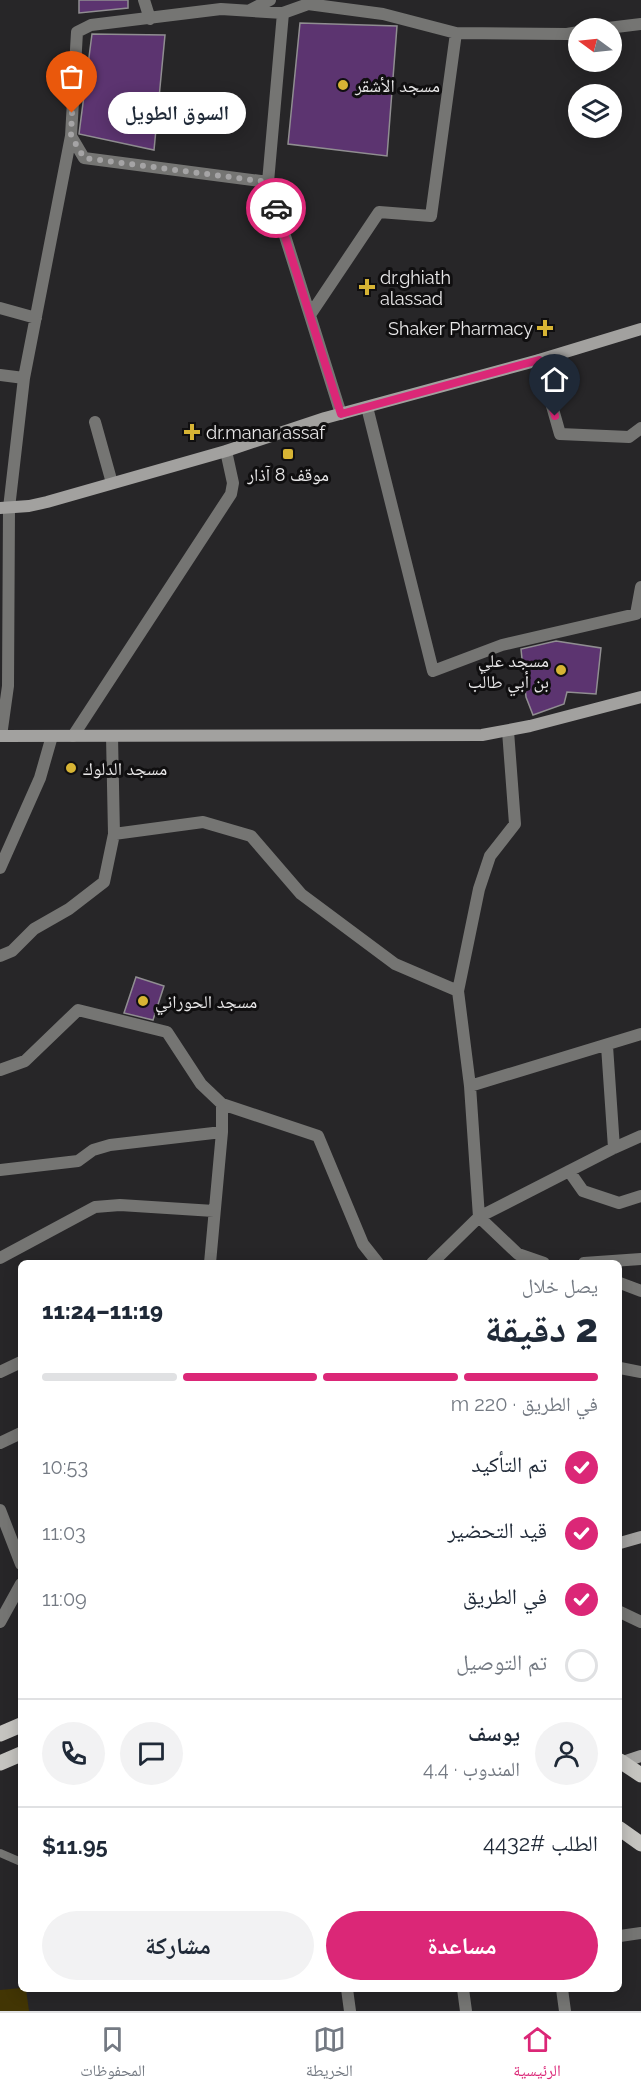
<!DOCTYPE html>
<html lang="ar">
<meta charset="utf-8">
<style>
body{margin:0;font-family:Raleway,"Noto Naskh Arabic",sans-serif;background:#f2f2f3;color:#1f2937;direction:rtl;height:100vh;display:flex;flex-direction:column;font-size:22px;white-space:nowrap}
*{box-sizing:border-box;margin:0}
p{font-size:20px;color:#747a83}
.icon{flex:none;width:33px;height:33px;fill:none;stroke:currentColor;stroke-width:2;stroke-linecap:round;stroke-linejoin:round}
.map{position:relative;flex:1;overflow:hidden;direction:ltr}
.details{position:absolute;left:18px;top:1260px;width:604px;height:732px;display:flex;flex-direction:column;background:#fff;border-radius:9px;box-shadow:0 3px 15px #0003;direction:rtl}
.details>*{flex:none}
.needle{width:39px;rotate:285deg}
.fabs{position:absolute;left:568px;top:18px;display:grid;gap:12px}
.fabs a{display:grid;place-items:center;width:54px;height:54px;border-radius:50%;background:#fff;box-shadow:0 3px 15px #0003;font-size:30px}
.pin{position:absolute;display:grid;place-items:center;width:51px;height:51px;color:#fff;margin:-62px -26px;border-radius:50% 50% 50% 0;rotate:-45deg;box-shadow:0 0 6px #0007}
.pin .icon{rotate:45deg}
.courier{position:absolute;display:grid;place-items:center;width:60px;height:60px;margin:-30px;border:4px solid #db2777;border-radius:50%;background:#fff;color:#222;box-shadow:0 2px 8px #0007}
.bubble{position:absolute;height:42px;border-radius:21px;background:#fff;box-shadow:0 3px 15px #0003;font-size:20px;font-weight:800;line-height:42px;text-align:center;direction:rtl}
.headline em{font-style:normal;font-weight:800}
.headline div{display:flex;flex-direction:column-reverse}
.headline{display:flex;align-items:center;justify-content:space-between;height:102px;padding:0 24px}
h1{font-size:39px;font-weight:800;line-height:45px}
.bar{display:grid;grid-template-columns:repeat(4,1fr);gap:9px 6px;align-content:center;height:72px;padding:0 24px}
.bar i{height:8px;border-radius:4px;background:#e0e1e3}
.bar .current{background:#db2777}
.bar p{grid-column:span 4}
.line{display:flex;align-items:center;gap:15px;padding:0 24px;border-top:2px solid #e0e1e3}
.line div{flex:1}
.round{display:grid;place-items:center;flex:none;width:63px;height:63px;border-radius:32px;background:#f2f2f3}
ol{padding:0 24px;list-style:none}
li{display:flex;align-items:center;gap:18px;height:66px}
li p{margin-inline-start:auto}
li .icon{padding:6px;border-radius:50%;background:#db2777;color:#fff;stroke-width:4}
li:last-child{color:#747a83}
li i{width:33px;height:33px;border:3px solid #e0e1e3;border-radius:50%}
.action{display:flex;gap:12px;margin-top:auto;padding:12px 24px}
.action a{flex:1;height:69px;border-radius:36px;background:#db2777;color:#fff;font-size:24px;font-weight:800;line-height:69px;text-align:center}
.action a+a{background:#f2f2f3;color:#1f2937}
.menu{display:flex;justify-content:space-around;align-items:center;height:84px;border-top:2px solid #e0e1e3;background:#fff;font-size:16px;color:#747a83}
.menu a{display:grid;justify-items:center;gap:3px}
.menu .current{color:#db2777}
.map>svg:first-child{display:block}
.green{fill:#423504}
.building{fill:#5c3470;stroke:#908e91;stroke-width:1.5}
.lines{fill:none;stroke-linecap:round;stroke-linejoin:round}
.lane{stroke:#757573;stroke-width:8}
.street{stroke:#757573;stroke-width:12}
.secondary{stroke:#a2a19f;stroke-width:12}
.primary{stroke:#c5c4c0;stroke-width:15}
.done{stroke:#a5a4a5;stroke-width:6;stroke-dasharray:0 10.8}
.route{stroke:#db2777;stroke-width:8}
.poi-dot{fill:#d7b434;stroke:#100f10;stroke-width:2}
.labels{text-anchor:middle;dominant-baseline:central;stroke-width:6;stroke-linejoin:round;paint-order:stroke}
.poi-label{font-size:18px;fill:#e9e8e9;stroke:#100f10;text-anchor:start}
</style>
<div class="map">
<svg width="641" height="2011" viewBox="0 0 641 2011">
<rect width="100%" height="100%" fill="#272628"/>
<path class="green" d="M21,1988L26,1989L29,2011H0V1990Z"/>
<path class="building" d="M79,0H128V8L79,13Z
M300,23L397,26L387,156L288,144Z
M92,34L165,35L154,150L79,134Z
M556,641L601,648L596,694L567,692L564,704L533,715L526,697L521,649Z
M136,977L164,986L153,1020L124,1013Z"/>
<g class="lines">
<path class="lane" d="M0,1853L21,1862"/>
<path class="street" d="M144,0L150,19
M250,10L270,0
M283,13L268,182L341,414
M608,28L641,24
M71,136L84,158L268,182
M0,308L36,318
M310,315L379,212L431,216L456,33
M539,360L560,434L629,437L641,428
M0,375L24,378
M367,407L433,671L502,645L636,614L641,587
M95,422L112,483
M508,731L515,824L490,856L479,889L458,991L470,1086L479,1217L518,1254L544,1263
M1,736L8,686L9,508L24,378L71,136L77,32L91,25L221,9L283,13L308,4L383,14L456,33L567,34L579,32
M73,736L231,494L233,483L226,451
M114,834L203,822L251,836L301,894L395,964L458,991
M0,868L40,778L52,736
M0,956L12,951L34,929L69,909L104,882L114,834L112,736
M607,1046L614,1148
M0,1070L25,1061L78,1010L167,1032L201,1084L222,1104L318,1136L363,1244L378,1263
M470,1086L641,1034
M0,1170L78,1161L93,1150L110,1145L222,1132
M569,1171L583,1191L619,1203L641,1196
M0,1258L95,1207L120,1205L214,1211
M210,1263L222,1132V1104
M432,1263L479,1217L614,1148L641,1136
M584,1263L641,1259
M620,1283L641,1291
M620,1368L641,1372
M0,1372L21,1362
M0,1443L21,1433
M0,1510L21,1564
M620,1612L641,1622
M0,1622L21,1584
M620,1936L641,1933
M347,1989L350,2011
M463,1989L466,2011
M562,1989L565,2011"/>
<path class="secondary" d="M0,508L29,506L47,502L226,451L325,418L539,360L641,329
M0,736L482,735L530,726L641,697
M620,1543L641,1537
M620,1763L641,1756"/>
<path class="primary" d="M0,1734L21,1725
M620,1761L641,1775
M0,1763L21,1754
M620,1829L641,1844"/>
</g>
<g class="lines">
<path class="done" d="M72,113L71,136L84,158L268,182L276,208"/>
<path class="route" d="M276,208L341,414L539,360L555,416"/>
</g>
<g class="poi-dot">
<circle cx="343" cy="85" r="6"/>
<path d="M364 278h6v6h6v6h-6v6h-6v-6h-6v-6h6z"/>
<path d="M542 319h6v6h6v6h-6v6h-6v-6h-6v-6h6z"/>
<path d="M189 423h6v6h6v6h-6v6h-6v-6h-6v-6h6z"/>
<rect x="282" y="448" width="12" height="12" rx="3"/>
<circle cx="561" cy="670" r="6"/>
<circle cx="71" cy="768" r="6"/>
<circle cx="143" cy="1001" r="6"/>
</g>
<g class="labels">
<g class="poi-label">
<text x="355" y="85">مسجد الأشقر</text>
<text x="380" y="277">dr.ghiath<tspan x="380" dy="21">alassad</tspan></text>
<text x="533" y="328" text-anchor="end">Shaker Pharmacy</text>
<text x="206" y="432">dr.manar assaf</text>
<text x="288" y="474" text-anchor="middle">موقف 8 آذار</text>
<text x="549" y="660" text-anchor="end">مسجد علي<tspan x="549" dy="21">بن أبي طالب</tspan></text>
<text x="83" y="768">مسجد الدلوك</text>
<text x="155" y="1001">مسجد الحوراني</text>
</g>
</g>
</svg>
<div class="fabs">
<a><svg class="needle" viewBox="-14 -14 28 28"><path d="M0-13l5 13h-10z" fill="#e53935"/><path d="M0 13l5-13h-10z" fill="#747a83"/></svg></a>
<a><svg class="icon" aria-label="layers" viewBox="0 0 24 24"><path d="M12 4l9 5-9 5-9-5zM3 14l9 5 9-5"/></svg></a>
</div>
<div class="pin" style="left:72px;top:113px;background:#ea580c"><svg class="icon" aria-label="bag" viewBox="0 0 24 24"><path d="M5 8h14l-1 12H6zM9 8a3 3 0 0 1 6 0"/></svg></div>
<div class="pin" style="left:555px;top:416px;background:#1f2937"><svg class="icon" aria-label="home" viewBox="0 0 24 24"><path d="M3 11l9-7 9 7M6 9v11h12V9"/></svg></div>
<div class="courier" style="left:276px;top:208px"><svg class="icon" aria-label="car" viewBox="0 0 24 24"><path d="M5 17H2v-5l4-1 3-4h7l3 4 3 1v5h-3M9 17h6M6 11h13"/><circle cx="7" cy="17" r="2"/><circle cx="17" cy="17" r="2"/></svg></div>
<div class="bubble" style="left:108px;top:92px;width:138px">السوق الطويل</div>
<section class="details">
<div class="headline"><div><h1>2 دقيقة</h1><p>يصل خلال</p></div><em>11:19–11:24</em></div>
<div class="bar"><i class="current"></i><i class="current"></i><i class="current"></i><i></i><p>في الطريق · 220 m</p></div>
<ol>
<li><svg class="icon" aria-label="check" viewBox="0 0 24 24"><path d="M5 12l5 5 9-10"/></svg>تم التأكيد<p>10:53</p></li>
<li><svg class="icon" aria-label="check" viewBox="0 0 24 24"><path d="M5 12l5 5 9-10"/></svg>قيد التحضير<p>11:03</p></li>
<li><svg class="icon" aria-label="check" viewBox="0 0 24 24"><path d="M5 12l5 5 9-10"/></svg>في الطريق<p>11:09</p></li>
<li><i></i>تم التوصيل</li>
</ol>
<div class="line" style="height:108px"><a class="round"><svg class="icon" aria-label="person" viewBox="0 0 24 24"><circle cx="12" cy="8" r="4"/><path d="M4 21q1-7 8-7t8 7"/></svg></a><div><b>يوسف</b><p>المندوب · 4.4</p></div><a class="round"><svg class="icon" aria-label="chat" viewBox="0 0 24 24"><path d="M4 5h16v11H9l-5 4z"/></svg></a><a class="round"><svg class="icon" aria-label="phone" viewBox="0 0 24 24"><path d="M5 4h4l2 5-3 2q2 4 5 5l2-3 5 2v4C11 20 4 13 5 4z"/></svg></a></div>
<div class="line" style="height:78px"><div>الطلب #4432</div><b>$11.95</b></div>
<div class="action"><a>مساعدة</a><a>مشاركة</a></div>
</section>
</div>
<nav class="menu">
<a class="current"><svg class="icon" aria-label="home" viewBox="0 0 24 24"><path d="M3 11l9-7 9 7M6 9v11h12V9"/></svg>الرئيسية</a>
<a><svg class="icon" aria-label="map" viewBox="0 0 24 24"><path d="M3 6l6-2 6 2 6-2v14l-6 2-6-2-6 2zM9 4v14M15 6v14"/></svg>الخريطة</a>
<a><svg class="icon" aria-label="saved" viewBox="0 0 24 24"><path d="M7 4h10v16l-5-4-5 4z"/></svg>المحفوظات</a>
</nav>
